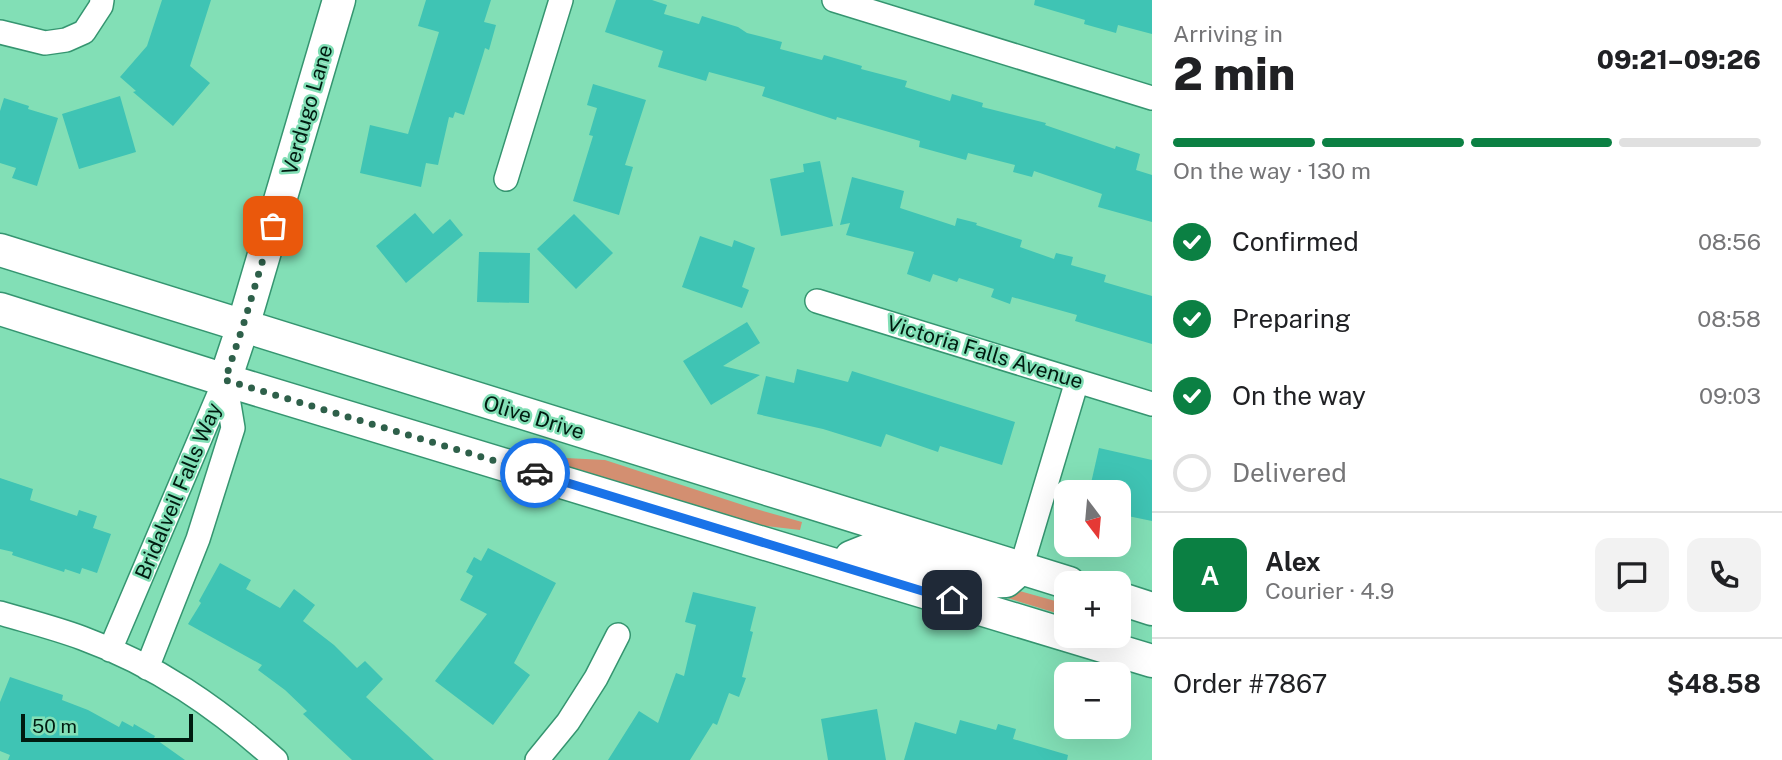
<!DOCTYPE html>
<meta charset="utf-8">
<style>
body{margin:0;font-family:"Public Sans",sans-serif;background:#f2f2f2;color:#202124;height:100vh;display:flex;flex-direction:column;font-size:26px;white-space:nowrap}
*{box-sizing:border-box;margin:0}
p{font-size:23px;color:#757577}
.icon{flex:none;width:38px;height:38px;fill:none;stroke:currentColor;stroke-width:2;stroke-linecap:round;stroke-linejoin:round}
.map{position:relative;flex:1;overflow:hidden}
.details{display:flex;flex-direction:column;background:#fff;width:630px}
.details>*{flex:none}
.needle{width:46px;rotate:164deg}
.fabs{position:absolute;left:1054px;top:480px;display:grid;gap:14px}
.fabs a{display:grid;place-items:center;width:77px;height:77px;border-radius:14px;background:#fff;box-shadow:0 7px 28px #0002;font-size:35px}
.scale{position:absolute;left:21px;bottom:18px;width:172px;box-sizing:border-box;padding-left:7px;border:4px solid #001b10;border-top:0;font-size:19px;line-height:24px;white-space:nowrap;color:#001b10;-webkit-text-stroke:5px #82dfb6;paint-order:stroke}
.pin{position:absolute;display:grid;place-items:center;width:60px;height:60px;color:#fff;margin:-30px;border-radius:14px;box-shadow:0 4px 10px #0006}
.courier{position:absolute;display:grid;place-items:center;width:70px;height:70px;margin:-35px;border:5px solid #1a73e8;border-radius:50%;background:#fff;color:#222;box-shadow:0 2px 9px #0007}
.headline em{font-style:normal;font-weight:800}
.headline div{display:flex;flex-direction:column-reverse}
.headline{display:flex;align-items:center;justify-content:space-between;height:119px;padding:0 21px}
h1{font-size:46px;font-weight:800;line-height:52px}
.bar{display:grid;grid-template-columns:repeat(4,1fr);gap:10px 7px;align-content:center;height:84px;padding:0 21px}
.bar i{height:9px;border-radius:5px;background:#e0e0e0}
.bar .current{background:#0b8043}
.bar p{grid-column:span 4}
.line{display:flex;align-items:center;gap:18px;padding:0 21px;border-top:2px solid #e0e0e0}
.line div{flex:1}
.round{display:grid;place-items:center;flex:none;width:74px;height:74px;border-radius:14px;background:#f2f2f2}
ol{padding:0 21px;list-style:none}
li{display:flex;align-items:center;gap:21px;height:77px}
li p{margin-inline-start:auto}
li .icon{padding:7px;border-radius:50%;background:#0b8043;color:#fff;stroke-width:4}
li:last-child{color:#757577}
li i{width:38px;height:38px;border:4px solid #e0e0e0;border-radius:50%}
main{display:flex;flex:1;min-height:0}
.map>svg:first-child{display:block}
.green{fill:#d38f71}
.building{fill:#3fc4b4}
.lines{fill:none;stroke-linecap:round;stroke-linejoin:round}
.street-casing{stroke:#359570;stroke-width:26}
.secondary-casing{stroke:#359570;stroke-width:35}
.street{stroke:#fff;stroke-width:23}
.secondary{stroke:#fff;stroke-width:32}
.done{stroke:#2e604a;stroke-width:7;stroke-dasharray:0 12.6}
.route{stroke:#1a73e8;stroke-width:9}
.labels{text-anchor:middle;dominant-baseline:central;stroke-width:5;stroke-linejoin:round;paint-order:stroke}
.street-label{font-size:21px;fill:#001b10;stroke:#82dfb6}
</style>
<main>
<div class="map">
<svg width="1152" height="760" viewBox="0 0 1152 760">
<rect width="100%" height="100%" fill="#82dfb6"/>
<path class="green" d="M546,457L605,460L749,507L802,522L800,530L758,525L541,463Z
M1009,588L1066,604V616L1004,597Z"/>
<path class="building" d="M162,0H211L190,66L210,83L173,126L133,92L136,91L120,77L147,46Z
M426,0H491L484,22L496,25L489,50L485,48L483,55L464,115L455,112L453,118L449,117L438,165L426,163L421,187L360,173L370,125L408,134L439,32L418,26Z
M616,0H652L667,5L664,14L699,24L702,16L738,27L747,33L782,42L780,49L822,60L824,55L862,66L861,69L907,81L905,87L950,101L952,94L983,103L982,107L1046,123L1045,125L1115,149L1116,146L1140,154L1136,170L1152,175V222L1098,207L1102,194L1034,171L1032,177L1013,172L1015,165L968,153L966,160L919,147L920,141L837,117L836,120L762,96L765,87L709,72L706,81L658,67L663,51L605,32Z
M1035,0H1152V34L1118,25L1116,33L1084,24L1085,20L1034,5Z
M593,84L646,100L625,165L633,167L619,215L573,201L593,136L589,135L597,108L587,105Z
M120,96L136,152L79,169L62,114Z
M4,98L29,106L28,109L58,118L37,186L12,178L16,168L0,163V111Z
M820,161L833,226L781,236L770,179L804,172L803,164Z
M852,177L904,191L900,208L955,226L957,218L977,223L976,225L1022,240L1020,247L1054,259L1056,253L1073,257L1071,265L1106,275L1104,282L1152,296V344L1075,321L1077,315L1012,297L1010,304L991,297L994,289L959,278L957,282L933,274L930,282L907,274L914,252L846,235L850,223L840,225Z
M415,213L433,234L450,219L463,235L406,283L376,246Z
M574,214L613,253L576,289L537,249Z
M700,236L732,247L734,240L755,248L742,287L749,290L742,308L682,287Z
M479,252L530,253L529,303L477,302Z
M747,322L760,343L723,366L760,375L711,405L683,361Z
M797,369L848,382L852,371L1015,422L1002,465L940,446L938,452L886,434L881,447L823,429L757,414L766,376L794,383Z
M1099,448L1152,460V521L1118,514V492H1089Z
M0,478L33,489L30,500L77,516L79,510L97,516L93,528L111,534L97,573L82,568L80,574L65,569L64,572L12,555L13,552L0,549Z
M488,548L556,583L514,663L530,675L493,725L435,681L487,614L460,600L473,576L466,572L474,557L481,561Z
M220,563L251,580L246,589L280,608L294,589L315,605L303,621L334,645L357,668L365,661L383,679L366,697L434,760H352L303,714L307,711L285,690L258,670L262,665L188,624L201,603L199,601Z
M693,592L756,607L750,631L753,632L742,677L746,678L739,697L729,693L717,725L713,723L690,760H608L639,711L658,723L676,673L684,676L696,625L685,622Z
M10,677L63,695L62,700L88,710L119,727L122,721L133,727L134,724L155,736L154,738L185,760H8L10,755L0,751V702Z
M877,709L886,760H828L821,719Z
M960,720L996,730L998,724L1016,729L1013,739L1068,755L1067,760H904L915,722L956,734Z"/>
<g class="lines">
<defs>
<path id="street" d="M834,0L1152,98
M0,32L45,43L66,40L84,32L101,6L102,0
M506,179L561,0
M817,301L1152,404
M1021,568L1077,381
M0,613C27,621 55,628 82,638C156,665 218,708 276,760
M110,650L225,380
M147,668L198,539L233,428L225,380
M537,760L568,722L596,678L618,635"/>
<path id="secondary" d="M0,250L1069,583
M0,309L225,380L1066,635
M225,380L243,326L339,0
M851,557L866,551C909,563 961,583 1006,581L1021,568
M1118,598L1152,609
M1066,635L1152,661"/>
</defs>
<use href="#street" class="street-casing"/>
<use href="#secondary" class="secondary-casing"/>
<use href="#street" class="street"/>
<use href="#secondary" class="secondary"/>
</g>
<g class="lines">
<path class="done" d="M273,226L243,326L225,380L535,473"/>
<path class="route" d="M535,473L952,600"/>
</g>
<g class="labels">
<g class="street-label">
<text transform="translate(307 110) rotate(-74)">Verdugo Lane</text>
<text transform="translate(985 352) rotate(17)">Victoria Falls Avenue</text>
<text transform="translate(534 417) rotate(17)">Olive Drive</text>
<text transform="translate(178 491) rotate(-67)">Bridalveil Falls Way</text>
</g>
</g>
</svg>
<div class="fabs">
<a><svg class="needle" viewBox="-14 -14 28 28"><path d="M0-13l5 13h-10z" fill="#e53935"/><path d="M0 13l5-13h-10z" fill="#757577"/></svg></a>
<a>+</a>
<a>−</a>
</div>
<div class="scale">50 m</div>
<div class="pin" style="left:273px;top:226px;background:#ea580c"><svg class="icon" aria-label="bag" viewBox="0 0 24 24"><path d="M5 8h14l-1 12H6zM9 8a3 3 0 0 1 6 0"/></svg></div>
<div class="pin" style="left:952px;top:600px;background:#1f2937"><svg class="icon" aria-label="home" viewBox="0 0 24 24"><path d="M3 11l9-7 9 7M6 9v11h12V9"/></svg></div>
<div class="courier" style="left:535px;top:473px"><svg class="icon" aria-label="car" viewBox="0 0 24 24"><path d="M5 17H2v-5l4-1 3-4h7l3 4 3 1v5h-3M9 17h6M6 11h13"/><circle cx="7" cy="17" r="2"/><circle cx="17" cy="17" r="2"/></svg></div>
</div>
<section class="details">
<div class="headline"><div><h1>2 min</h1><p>Arriving in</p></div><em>09:21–09:26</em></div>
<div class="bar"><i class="current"></i><i class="current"></i><i class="current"></i><i></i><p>On the way · 130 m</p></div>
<ol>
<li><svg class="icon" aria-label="check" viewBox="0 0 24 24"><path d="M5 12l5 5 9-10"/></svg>Confirmed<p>08:56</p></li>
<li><svg class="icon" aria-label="check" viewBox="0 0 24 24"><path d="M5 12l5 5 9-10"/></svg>Preparing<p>08:58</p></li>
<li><svg class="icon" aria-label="check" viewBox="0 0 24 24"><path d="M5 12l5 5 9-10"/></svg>On the way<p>09:03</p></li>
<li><i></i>Delivered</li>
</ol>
<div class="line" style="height:126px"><b class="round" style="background:#0b8043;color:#fff">A</b><div><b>Alex</b><p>Courier · 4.9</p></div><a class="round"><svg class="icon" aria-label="chat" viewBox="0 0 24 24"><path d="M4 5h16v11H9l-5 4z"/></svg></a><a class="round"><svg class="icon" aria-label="phone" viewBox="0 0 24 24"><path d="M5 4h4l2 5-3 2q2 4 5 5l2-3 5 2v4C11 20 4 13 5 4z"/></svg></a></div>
<div class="line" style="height:91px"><div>Order #7867</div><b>$48.58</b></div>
</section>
</main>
